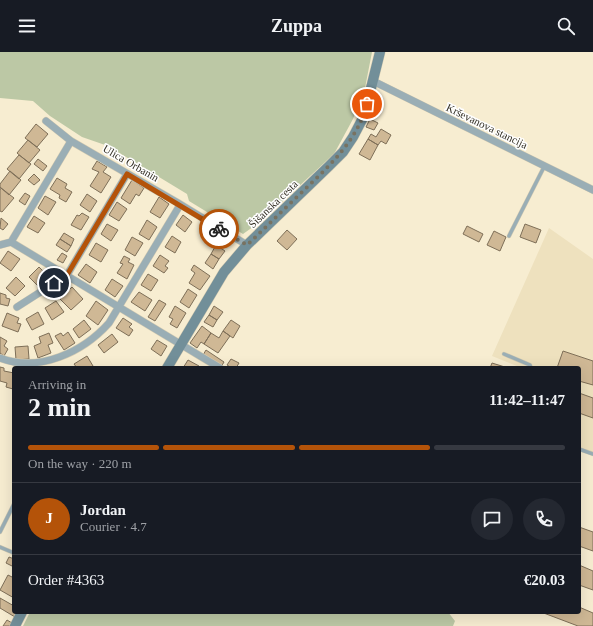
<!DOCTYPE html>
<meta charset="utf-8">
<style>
body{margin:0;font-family:Georgia,serif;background:#242831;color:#f1f3f6;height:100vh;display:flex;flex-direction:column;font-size:15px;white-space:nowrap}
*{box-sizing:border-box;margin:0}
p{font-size:13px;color:#9ea1a6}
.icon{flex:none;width:22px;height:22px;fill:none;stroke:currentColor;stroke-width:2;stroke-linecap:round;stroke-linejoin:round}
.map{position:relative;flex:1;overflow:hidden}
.sheet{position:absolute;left:12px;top:314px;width:569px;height:248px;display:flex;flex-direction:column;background:#171b24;border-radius:4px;box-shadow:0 4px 16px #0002}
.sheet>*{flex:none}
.pin{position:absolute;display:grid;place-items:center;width:34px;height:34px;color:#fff;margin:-17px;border:2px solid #fff;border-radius:50%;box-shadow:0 1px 4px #0007}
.courier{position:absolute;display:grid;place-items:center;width:40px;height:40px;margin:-20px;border:3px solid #b45309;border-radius:50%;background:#fff;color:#222;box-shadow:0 1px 5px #0007}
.summary em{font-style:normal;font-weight:800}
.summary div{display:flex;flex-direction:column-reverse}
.summary{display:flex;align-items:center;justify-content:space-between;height:68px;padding:0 16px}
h1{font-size:26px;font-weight:800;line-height:30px}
.bar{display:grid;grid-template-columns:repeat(4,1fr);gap:6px 4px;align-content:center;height:48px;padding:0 16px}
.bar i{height:5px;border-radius:3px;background:#363941}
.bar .selected{background:#b45309}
.bar p{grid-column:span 4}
.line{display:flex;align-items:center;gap:10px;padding:0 16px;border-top:1px solid #363941}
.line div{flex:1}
.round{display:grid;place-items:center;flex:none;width:42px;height:42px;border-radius:21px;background:#242831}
header{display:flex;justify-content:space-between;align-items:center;height:52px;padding:0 16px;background:#171b24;font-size:18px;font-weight:800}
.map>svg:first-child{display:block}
.built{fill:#eee1be}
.green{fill:#bcc8a5}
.building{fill:#cfb895;stroke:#7e6f58}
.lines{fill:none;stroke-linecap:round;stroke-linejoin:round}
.service-casing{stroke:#d4cbb2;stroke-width:4.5}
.minor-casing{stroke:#d4cbb2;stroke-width:8}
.secondary-casing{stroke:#d4cbb2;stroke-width:11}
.service{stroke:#9aaeb5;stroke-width:3.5}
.minor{stroke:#9aaeb5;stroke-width:7}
.secondary{stroke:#728f99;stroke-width:10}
.done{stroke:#787261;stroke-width:4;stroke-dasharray:0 7.2}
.route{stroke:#b45309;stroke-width:5}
.labels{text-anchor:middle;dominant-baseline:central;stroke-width:3;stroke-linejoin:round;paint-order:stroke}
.street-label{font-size:11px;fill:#332f24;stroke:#fff}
</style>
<header><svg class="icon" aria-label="menu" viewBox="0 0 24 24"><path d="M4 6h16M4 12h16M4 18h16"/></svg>Zuppa<svg class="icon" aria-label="search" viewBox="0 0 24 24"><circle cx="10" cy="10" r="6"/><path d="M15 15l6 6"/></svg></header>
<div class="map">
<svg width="593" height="574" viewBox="0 0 593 574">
<rect width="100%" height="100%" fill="#f7edd1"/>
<path class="built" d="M549,176L593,207V403L579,398V316H522L492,304Z"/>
<path class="green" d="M0,0H372L365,36L353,67L334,102L260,170L243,182L189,149L187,142L108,94L82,85L50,64L33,49L0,46Z
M30,560H448L455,569L453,574H23Z"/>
<path class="building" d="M370,67L378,71L374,78L366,75Z
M36,72L48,82L37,95L25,86Z
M381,77L391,83L386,92L381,89L378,93L368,87L371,82L376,85Z
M368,87L378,93L370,108L359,102Z
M28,88L40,98L29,111L17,101Z
M19,103L31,112L19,127L7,117Z
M38,107L47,114L43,119L34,112Z
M97,109L107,115L103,120L111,125L101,141L90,134L99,120L92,117Z
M10,119L21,128L9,143L0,135V132Z
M34,122L40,128L34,133L28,128Z
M57,126L67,132L65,136L72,140L66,150L59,146L60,143L50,137Z
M132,128L144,136L139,144L136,142L130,152L121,146Z
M1,136L14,146L2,160L0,159V138Z
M25,141L30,144L25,153L19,149Z
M87,142L97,149L90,160L80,153Z
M45,144L56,150L48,163L38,156Z
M159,145L169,152L160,166L150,160Z
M117,150L127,157L119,169L109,163Z
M82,161L89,165L81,178L71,173L77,163L79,164Z
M183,163L192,170L185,180L176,173Z
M34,164L45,171L38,181L27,175Z
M1,166L8,172L3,178L0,176Z
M147,168L157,175L149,188L139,182Z
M107,172L118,178L111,189L101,182Z
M525,172L541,178L536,191L520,185Z
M467,174L483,182L479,190L463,182Z
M287,178L297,187L287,198L277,189Z
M494,179L506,185L500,199L487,193Z
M64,181L74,187L71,194L60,187Z
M172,184L181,190L175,201L165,195Z
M132,185L143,191L135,204L125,198Z
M60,187L71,194L67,200L56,193Z
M96,191L108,198L101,210L89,203Z
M216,193L225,199L219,207L211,202Z
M8,199L20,207L11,219L0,211Z
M62,201L67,204L63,211L57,208Z
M211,202L219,207L213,217L205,211Z
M160,203L169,209L165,214L168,216L164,221L153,214Z
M124,204L130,207L128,210L134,213L127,227L117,221L123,212L120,211Z
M86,212L97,220L90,231L78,223Z
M194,213L210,224L200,238L189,231L195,221L191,218Z
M39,215L49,225L39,235L29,225Z
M148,222L158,228L151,239L141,233Z
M16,225L25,234L15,244L6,236Z
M112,227L123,234L115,245L105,238Z
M72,235L83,247L71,258L60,247Z
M188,237L197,243L189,256L180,250Z
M139,240L152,248L145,259L131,250Z
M0,241L6,243V246L10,247L8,254L0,252Z
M159,248L166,252L155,269L148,265Z
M56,249L64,260L52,268L45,256Z
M96,249L108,258L98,273L86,264Z
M175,254L186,261L177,276L170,272L173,267L169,265Z
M214,254L223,260L217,268L209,263Z
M38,260L44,272L32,278L26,267Z
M7,261L19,266L17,271L21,272L18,280L2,274Z
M209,263L217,268L213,275L204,270Z
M123,266L132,272L129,275L133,278L129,284L116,276Z
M84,268L91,277L79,286L73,277Z
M231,268L240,274L233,286L223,279Z
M202,274L211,281L204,292L201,290L197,296L190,291Z
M223,279L230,284L218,301L204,292L211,281L219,286Z
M68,280L75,291L64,298L55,284L61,281L63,284Z
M49,281L53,291L48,293L51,301L38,306L34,294L41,291L39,285Z
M112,282L118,290L104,301L98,293Z
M0,285L7,289L4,294L8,297L4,304L0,301Z
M157,288L167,294L161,304L151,297Z
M28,294L29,307L16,308L15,295Z
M206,298L224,310L221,315L203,303Z
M563,299L593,309V333L579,329V316H557Z
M87,304L93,314L90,316H77L74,312Z
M231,307L239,311L236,316H232L227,313Z
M188,308L199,314L198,316H183Z
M492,311L508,316H490Z
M0,315L4,316V319L14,321L13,337L6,335L7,331L0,329Z
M579,341L593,346V366L579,361Z
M579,475L593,480V499L579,494Z
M9,505L14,507V515L6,511Z
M579,513L593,519V538L579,533Z
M8,523L14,526V546L0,538Z
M0,546L14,554V560H17L15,565L0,556Z
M579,555L593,561V574H578L541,560H579Z
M7,568L12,571L10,574H3Z"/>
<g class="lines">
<defs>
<path id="service" d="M509,184L544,115
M504,302L530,313L531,316
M579,397L593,402
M0,480L14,452
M0,495L14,501"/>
<path id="minor" d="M373,29L593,138
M46,69L71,89L178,151L247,193
M11,190L220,316
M0,193L11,190L71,89
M17,255L67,223L127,122
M0,306C39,321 83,300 109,271L180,153"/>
<path id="secondary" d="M167,316L224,220L247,193L329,114L343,100L353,85L364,64L380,0
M15,574L22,560"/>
</defs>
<use href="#service" class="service-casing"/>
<use href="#minor" class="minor-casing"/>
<use href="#secondary" class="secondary-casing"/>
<use href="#service" class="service"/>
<use href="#minor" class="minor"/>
<use href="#secondary" class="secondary"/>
</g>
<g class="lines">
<path class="done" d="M219,177L247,193C265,176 282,159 300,142C327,116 357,90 367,52"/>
<path class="route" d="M54,231L67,223L127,122L219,177"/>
</g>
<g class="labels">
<g class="street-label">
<text transform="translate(487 74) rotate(26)">Krševanova stancija</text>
<text transform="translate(131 111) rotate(30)">Ulica Orbanin</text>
<text transform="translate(273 152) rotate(-44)">Šišanska cesta</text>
</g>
</g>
</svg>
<div class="pin" style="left:367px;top:52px;background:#ea580c"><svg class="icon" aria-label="bag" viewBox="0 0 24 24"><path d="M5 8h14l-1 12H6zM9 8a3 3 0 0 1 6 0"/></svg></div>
<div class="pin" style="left:54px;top:231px;background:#1f2937"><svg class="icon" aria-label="home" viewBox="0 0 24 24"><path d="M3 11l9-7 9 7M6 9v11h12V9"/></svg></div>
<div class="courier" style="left:219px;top:177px"><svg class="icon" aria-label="bike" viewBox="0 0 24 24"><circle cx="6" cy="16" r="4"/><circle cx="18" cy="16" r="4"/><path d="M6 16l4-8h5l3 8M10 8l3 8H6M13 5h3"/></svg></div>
<section class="sheet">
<div class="summary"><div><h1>2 min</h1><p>Arriving in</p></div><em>11:42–11:47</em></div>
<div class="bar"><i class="selected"></i><i class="selected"></i><i class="selected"></i><i></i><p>On the way · 220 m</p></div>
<div class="line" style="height:72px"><b class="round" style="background:#b45309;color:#fff">J</b><div><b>Jordan</b><p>Courier · 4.7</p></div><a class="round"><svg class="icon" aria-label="chat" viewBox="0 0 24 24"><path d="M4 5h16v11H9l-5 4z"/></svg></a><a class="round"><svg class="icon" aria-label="phone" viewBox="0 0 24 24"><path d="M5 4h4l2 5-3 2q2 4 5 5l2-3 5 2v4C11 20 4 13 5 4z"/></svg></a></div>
<div class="line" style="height:52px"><div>Order #4363</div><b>€20.03</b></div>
</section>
</div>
